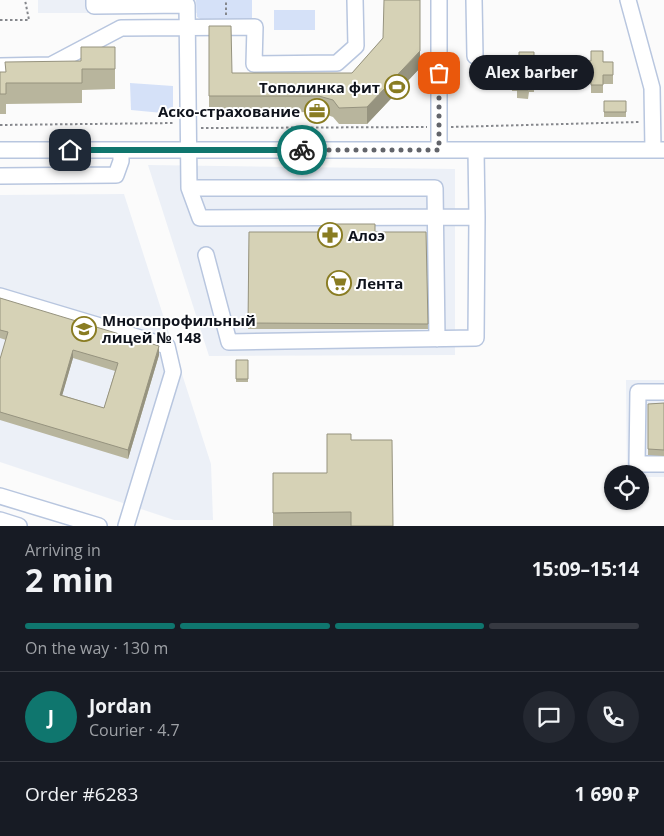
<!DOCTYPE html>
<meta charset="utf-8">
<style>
body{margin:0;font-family:"Open Sans",sans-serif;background:#242831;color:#f1f3f6;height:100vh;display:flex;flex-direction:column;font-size:19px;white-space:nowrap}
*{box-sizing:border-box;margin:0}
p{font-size:16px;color:#9ea1a6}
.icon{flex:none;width:28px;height:28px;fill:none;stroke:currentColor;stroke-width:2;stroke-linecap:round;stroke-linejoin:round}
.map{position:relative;height:526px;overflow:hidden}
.details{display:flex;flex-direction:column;background:#171b24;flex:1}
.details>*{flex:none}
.fabs{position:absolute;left:604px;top:465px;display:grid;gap:10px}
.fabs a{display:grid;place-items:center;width:45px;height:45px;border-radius:50%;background:#171b24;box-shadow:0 1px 4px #0004;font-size:25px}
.pin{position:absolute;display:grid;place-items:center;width:42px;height:42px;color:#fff;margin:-21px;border-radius:10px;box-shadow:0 2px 8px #0006}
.courier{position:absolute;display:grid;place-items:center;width:50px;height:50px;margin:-25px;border:4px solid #0f766e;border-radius:50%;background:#fff;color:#222;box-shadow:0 1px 6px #0007}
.bubble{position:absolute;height:35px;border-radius:18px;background:#171b24;box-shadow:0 1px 4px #0004;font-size:16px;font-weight:700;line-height:35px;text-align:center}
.overview em{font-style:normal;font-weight:700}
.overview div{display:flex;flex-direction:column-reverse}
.overview{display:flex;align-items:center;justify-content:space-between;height:85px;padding:0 25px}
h1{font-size:32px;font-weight:700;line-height:38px}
.bar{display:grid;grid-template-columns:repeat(4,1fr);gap:8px 5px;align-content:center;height:60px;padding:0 25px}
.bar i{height:6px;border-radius:4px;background:#363941}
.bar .current{background:#0f766e}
.bar p{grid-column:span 4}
.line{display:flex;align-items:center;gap:12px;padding:0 25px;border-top:1px solid #363941}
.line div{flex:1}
.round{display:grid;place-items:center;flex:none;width:52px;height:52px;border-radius:26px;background:#242831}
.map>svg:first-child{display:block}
.built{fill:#ecf0f7}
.green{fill:#d5e1f8}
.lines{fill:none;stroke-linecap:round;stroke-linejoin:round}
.minor-casing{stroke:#b8c6df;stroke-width:18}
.path{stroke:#85878c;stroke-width:2;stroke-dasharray:2.5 2.5;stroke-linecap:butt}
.minor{stroke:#fff;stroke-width:15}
.wall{fill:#b8b59d;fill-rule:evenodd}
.shaded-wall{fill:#96937f}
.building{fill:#d6d2b6;stroke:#96937f;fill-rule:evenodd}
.done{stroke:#62646a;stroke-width:5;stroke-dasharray:0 9}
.route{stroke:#0f766e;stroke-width:6}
.labels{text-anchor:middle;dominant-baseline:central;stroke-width:4;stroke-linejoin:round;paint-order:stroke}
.poi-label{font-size:15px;font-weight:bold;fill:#0f131c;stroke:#fff;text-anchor:start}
</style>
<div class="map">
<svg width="664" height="526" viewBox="0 0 664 526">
<rect width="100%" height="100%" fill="#fbfbfb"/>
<path class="built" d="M38,0H204V13H38Z
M148,165L455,169V355L209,356Z
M124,194L211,464L213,520H174L0,462V195Z
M626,380H664V477H640V474H627Z"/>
<path class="green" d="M196,0H252V20H202L197,17Z
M274,10H315V30H274Z
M130,83L173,86V114L131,110Z"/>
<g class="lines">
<defs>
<path id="minor" d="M94,0V6L187,5L189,188L200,218L477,217L476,150
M474,0L475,56
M628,0L652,88L653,150
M0,66L51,65L121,28L255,27L254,64L337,63L356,46L355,0
M0,150H664
M439,150V0
M0,176L116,175L121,161V150
M189,188H435L437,339
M206,255L229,342L476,338L477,217
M0,296L167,346L173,372L126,526
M664,392H638L637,464H664
M0,496L99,526
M0,520L19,526"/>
</defs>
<use href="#minor" class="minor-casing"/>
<path class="path" d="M226,15V0
M0,20H29L25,0
M0,125L175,123
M451,127L639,122
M201,128L427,127"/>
<use href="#minor" class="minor"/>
</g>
<path class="wall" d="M209,26L232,73H352L383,38L420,68L367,124H339L333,117L319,112L209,113Z
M115,47V89L82,90V103L6,104V114H0V72H5L81,61Z
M534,52V92H529L528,99L517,98V91H512V72H517L519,67Z
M581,61L613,62V84H603V93H591V84H580Z
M604,101H626V117H604Z
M249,232H426L428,329H248Z
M0,298L159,355L128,459L0,420V359L6,340L0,338ZM73,358L115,371L104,408L62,395Z
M236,360H248V382H236Z
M664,403V456L648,455V404Z
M351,440L393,526H273V473H327Z"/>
<path class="shaded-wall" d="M420,51V68L367,124V107Z
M159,346V355L128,459V450Z
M73,350V358L60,403V395Z"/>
<path class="building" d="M384,0H420V51L367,107L339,108L333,100L319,96H209V26H231L232,73H352L383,38Z
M81,47H115V69H82V83H6V94H0V72H6L5,62L81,61Z
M591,51H603V62H613V75H603V85H591V75H580L581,61H591Z
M519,52H534V83H529L528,90H517V82H512V72H517V67H519Z
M604,101H626V112H604Z
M325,224H375V232H426L428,324L248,323L249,232H325Z
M0,298L159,346L128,450L0,412V359L8,332L0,330ZM73,350L118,363L104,408L60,395Z
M236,360H248V379H236Z
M664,403V450L648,449V404Z
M327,434H351V440H392L393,526H351V512L273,513V473H327Z"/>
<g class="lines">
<path class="done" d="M302,150H439V73"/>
<path class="route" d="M70,150H302"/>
</g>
<defs>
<symbol id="stadium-ring" viewBox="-11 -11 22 22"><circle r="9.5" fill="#fff" stroke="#897c22" stroke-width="1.5"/><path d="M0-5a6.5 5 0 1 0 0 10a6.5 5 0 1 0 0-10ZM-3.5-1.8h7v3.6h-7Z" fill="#897c22"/></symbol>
<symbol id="office-ring" viewBox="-11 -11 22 22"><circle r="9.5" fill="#fff" stroke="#897c22" stroke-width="1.5"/><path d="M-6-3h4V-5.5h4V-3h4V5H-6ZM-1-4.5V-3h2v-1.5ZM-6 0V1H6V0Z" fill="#897c22"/></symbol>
<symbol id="pharmacy-ring" viewBox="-11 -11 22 22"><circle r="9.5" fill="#fff" stroke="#897c22" stroke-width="1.5"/><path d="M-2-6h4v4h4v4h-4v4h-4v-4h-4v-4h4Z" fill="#897c22"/></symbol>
<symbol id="supermarket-ring" viewBox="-11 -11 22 22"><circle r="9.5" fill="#fff" stroke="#897c22" stroke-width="1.5"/><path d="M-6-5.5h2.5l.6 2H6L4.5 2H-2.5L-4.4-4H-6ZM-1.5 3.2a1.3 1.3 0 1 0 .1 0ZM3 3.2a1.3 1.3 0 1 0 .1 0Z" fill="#897c22"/></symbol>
<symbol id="school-ring" viewBox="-11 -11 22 22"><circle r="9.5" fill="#fff" stroke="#897c22" stroke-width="1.5"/><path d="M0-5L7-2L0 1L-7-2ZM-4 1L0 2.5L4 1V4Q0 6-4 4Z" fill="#897c22"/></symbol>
</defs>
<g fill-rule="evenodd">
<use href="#stadium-ring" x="383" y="73" width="28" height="28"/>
<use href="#office-ring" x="303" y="97" width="28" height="28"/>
<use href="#pharmacy-ring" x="316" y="221" width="28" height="28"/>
<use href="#supermarket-ring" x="325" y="269" width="28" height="28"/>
<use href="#school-ring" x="70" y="315" width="28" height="28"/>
</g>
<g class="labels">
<g class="poi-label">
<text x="380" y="87" text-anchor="end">Тополинка фит</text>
<text x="300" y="111" text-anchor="end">Аско-страхование</text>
<text x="348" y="235">Алоэ</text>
<text x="356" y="283">Лента</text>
<text x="102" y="320">Многопрофильный<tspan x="102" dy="17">лицей № 148</tspan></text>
</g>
</g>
</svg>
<div class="fabs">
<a><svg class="icon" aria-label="locate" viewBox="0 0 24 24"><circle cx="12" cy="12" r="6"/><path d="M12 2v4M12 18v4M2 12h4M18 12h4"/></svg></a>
</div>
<div class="pin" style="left:439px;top:73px;background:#ea580c"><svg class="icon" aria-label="bag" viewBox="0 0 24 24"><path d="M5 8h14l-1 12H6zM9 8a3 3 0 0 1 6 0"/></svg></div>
<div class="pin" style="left:70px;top:150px;background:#1f2937"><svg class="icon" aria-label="home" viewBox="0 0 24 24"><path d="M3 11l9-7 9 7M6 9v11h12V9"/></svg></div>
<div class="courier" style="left:302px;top:150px"><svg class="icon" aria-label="bike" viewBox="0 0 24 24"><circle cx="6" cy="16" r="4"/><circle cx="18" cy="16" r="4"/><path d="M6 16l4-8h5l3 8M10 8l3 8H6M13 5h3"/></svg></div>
<div class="bubble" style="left:469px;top:55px;width:125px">Alex barber</div>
</div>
<section class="details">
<div class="overview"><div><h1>2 min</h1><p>Arriving in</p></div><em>15:09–15:14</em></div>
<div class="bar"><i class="current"></i><i class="current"></i><i class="current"></i><i></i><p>On the way · 130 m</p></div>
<div class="line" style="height:90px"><b class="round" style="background:#0f766e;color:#fff">J</b><div><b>Jordan</b><p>Courier · 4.7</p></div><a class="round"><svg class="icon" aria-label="chat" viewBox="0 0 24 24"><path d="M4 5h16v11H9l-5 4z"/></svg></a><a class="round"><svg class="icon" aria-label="phone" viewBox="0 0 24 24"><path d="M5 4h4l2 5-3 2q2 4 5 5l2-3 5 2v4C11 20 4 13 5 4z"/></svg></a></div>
<div class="line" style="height:65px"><div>Order #6283</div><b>1 690 ₽</b></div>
</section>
